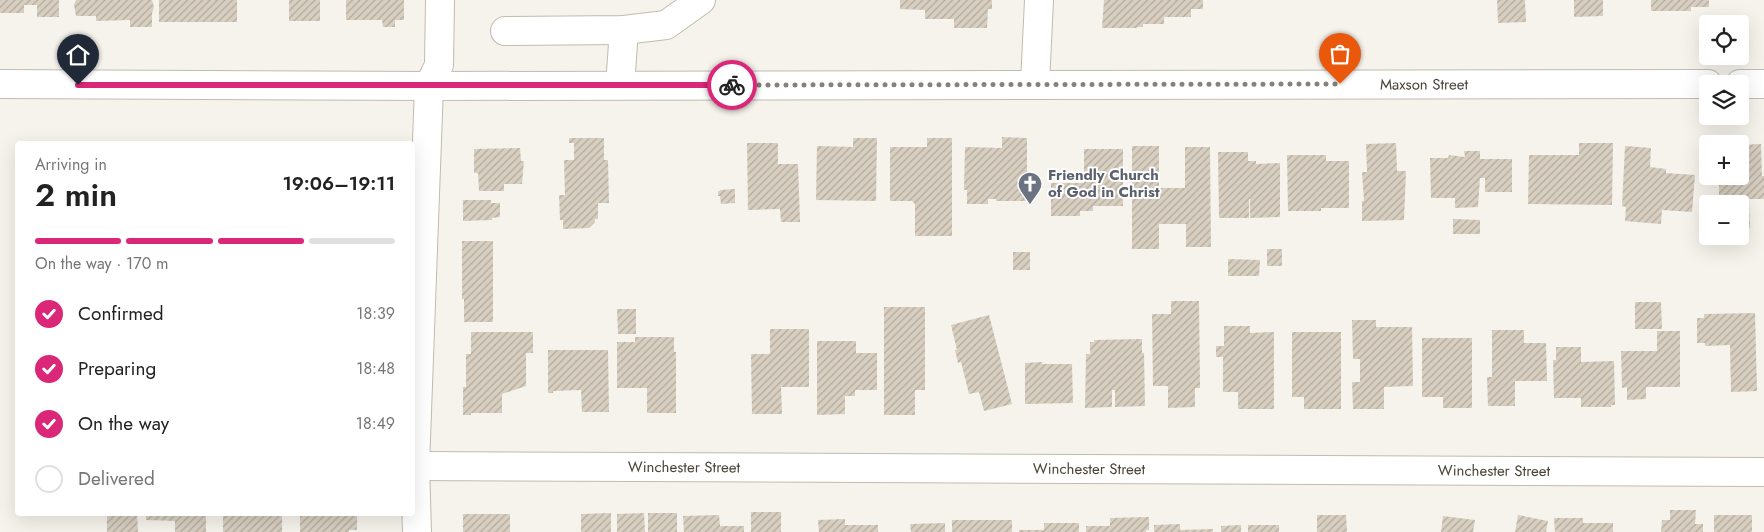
<!DOCTYPE html>
<meta charset="utf-8">
<style>
body{margin:0;font-family:Jost,sans-serif;background:#f2f2f2;color:#222;height:100vh;display:flex;flex-direction:column;font-size:19px;white-space:nowrap}
*{box-sizing:border-box;margin:0}
p{font-size:16px;color:#767676}
.icon{flex:none;width:28px;height:28px;fill:none;stroke:currentColor;stroke-width:2;stroke-linecap:round;stroke-linejoin:round}
.map{position:relative;flex:1;overflow:hidden}
.sheet{position:absolute;left:15px;top:141px;width:400px;height:375px;display:flex;flex-direction:column;background:#fff;border-radius:5px;box-shadow:0 5px 20px #0002}
.sheet>*{flex:none}
.fabs{position:absolute;left:1699px;top:15px;display:grid;gap:10px}
.fabs a{display:grid;place-items:center;width:50px;height:50px;border-radius:5px;background:#fff;box-shadow:0 5px 20px #0002;font-size:25px}
.pin{position:absolute;display:grid;place-items:center;width:42px;height:42px;color:#fff;margin:-51px -21px;border-radius:50% 50% 50% 0;rotate:-45deg;box-shadow:0 0 5px #0007}
.pin .icon{rotate:45deg}
.courier{position:absolute;display:grid;place-items:center;width:50px;height:50px;margin:-25px;border:4px solid #db2777;border-radius:50%;background:#fff;color:#222;box-shadow:0 1px 6px #0007}
.head em{font-style:normal;font-weight:600}
.head div{display:flex;flex-direction:column-reverse}
.head{display:flex;align-items:center;justify-content:space-between;height:85px;padding:0 20px}
h1{font-size:32px;font-weight:600;line-height:38px}
.bar{display:grid;grid-template-columns:repeat(4,1fr);gap:8px 5px;align-content:center;height:60px;padding:0 20px}
.bar i{height:6px;border-radius:4px;background:#e0e0e0}
.bar .on{background:#db2777}
.bar p{grid-column:span 4}
ol{padding:0 20px;list-style:none}
li{display:flex;align-items:center;gap:15px;height:55px}
li p{margin-inline-start:auto}
li .icon{padding:5px;border-radius:50%;background:#db2777;color:#fff;stroke-width:4}
li:last-child{color:#767676}
li i{width:28px;height:28px;border:2px solid #e0e0e0;border-radius:50%}
.map>svg:first-child{display:block}
.building{fill:url(#building-hatch)}
.lines{fill:none;stroke-linecap:round;stroke-linejoin:round}
.minor-casing{stroke:#c2bbae;stroke-width:30}
.minor{stroke:#fff;stroke-width:28}
.done{stroke:#878178;stroke-width:5;stroke-dasharray:0 9}
.route{stroke:#db2777;stroke-width:6}
.labels{text-anchor:middle;dominant-baseline:central;stroke-width:4;stroke-linejoin:round;paint-order:stroke}
.street-label{font-size:15px;fill:#4b4439;stroke:#fff}
.worship-label{font-size:15px;font-weight:bold;fill:#5b616d;stroke:#fff;text-anchor:start}
</style>
<div class="map">
<svg width="1764" height="532" viewBox="0 0 1764 532">
<defs>
<pattern id="building-hatch" width="6" height="6" patternUnits="userSpaceOnUse" patternTransform="scale(1.25)"><rect width="6" height="6" fill="#d8cfc1"/><path d="M-1 1l2-2M0 6l6-6M5 7l2-2" fill="none" stroke="#b1aa9e"/></pattern>
</defs>
<rect width="100%" height="100%" fill="#f6f3ec"/>
<path class="building" d="M0,0H59V17H37V5H24V13H0Z
M76,0H152L154,7L152,13V27H130V20L96,21V16H76L74,5Z
M159,0H237V22H159Z
M289,0H320V21H289Z
M346,0H404V20H395V27H383L382,20H346Z
M900,0H992V9H988L987,28H954V19H925V10L900,9Z
M1104,0H1203V9H1191V17H1164V24H1143V27H1137V28H1102Z
M1497,0H1525L1526,22L1498,23Z
M1574,0H1603V16L1574,17Z
M1651,0H1709V7H1691V11H1651Z
M1002,137L1027,138V201H996V199H988V204H967V190H964L965,147L1002,148Z
M569,138H604V160H608L609,203H598V219H595V222L589,228L563,229V220H560L559,195H565L564,160H574V143H569Z
M853,138H877L876,201L816,200L817,146L853,147Z
M927,138H952V236H915V204L912,201H890V147H927Z
M747,143H778V164H798L800,222H781L780,209L748,210Z
M1396,143L1397,171H1406L1404,220L1362,221V201H1364L1362,172H1367L1366,144Z
M1579,143H1613L1612,205L1528,204L1529,155H1579Z
M1761,144L1762,176H1764V199H1749L1750,228H1740V204H1719V181H1714V176H1740V145Z
M1132,146H1159V188H1185V147H1210L1211,247H1186V224H1159V249H1132Z
M1625,146L1651,148L1650,167L1666,169V173L1695,175L1692,212L1662,210L1661,224L1625,221L1626,207L1622,206Z
M520,148L521,161H524L522,184H504V191H479L478,173H474V149Z
M1084,149H1123V206H1093V211H1080V216H1051V183H1084Z
M1464,151H1480V159H1512V192H1485V178H1480L1478,207L1455,208V198H1431L1430,158H1448L1449,155L1465,157Z
M1218,152H1248V161H1256V164L1280,163V217L1250,218V199H1249V218H1219Z
M1287,155H1326V161H1349V208H1321V211H1288Z
M735,189V203L721,204L720,196H718V191H720V190Z
M463,200H491V203H500V217L492,218V220L463,221Z
M1453,219L1480,220V234H1453Z
M462,241H493V322H464V299H462Z
M1267,249H1282V266H1267Z
M1013,252H1030V270H1013Z
M1228,259L1260,260L1259,276H1228Z
M1171,301H1199L1200,388H1195V407L1168,408V386H1153L1152,314H1171Z
M1635,302H1661L1662,329H1635Z
M884,307H925V390H915V415H884Z
M617,309H636V334H618Z
M1755,313L1757,391L1731,392L1730,345L1705,346V343H1697V318H1704V314Z
M989,315L1012,404L984,411L979,392L969,394L961,362L958,363L955,350H957L951,325Z
M1352,320H1376V327H1412L1413,386L1384,387V409H1353L1352,382H1360V359H1353Z
M1224,326H1250V333L1274,332V409H1238V392H1223V357H1216V346H1224Z
M770,329H809V387H781L782,414H752L751,354H770Z
M1492,330H1524V343H1546L1547,381H1515V406H1488L1487,377H1492Z
M1657,331H1680V387H1646V399L1627,400V387L1622,388L1621,351H1657Z
M471,332H533V353H526V386L502,394V413H471V415H463V387H466V354H471Z
M1292,332H1341V409H1304V397H1292Z
M635,337H674V352H676V413H647V388H617V342H635Z
M1422,338H1472V408H1443V397H1422Z
M1142,339V353H1144L1145,406L1115,407V390H1112V407L1085,408L1086,354H1090V342H1094V340Z
M817,341H856V353H877V390H855V396H845V414L817,415Z
M1556,347H1581V362L1614,361L1615,405H1611V407H1581V398H1554L1553,360H1556Z
M548,350H608L609,412H582L581,390L553,391V393H548Z
M1042,362V364H1072L1073,403L1025,404V363Z
M1670,510H1696L1695,524H1703V532H1661L1662,520H1670Z
M751,512H781V532H751Z
M611,513V532H581V514Z
M644,513L645,532H617V514Z
M648,513H677V532H648Z
M107,514H137L138,532H107Z
M146,514H206V532H175V521L146,520Z
M223,514H282V532H223Z
M300,514H357V530H349V532H300Z
M463,514H510V532H463Z
M719,515L720,526H744V532H684L683,516Z
M1317,515H1346L1347,532H1317Z
M1518,515L1548,521L1546,532H1515Z
M1714,515H1752V532H1714Z
M1443,516L1475,520L1473,532H1441Z
M1149,517V530H1146V532H1086V526H1110V518Z
M1554,518H1583V523H1613V532H1555Z
M845,519V525H878V532H819L818,520Z
M952,520H1012V532H952Z
M945,523V532H911L910,524Z
M1044,523H1079V532H1019V530H1044Z
M1180,524V530L1213,529V532H1154V525Z
M1241,525V532H1221V526Z
M1248,525H1279V532H1248Z"/>
<g class="lines">
<defs>
<g id="minor">
<path d="M505,31L624,30L666,25L701,0"/>
<path id="s1" d="M0,84L429,86L1708,84"/>
<path d="M1035,84L1039,0"/>
<path d="M1740,84H1764"/>
<path d="M620,85L624,30"/>
<path id="s2" d="M415,466L1764,472"/>
<path d="M417,532L415,466L429,86L439,65L440,0"/>
</g>
</defs>
<use href="#minor" class="minor-casing"/>
<use href="#minor" class="minor"/>
</g>
<g class="lines">
<path class="done" d="M732,85L1340,84"/>
<path class="route" d="M78,85H732"/>
</g>
<defs>
<symbol id="church-pin" viewBox="-11 -11 22 30"><path d="M0 17L-7.5 6A9.5 9.5 0 1 1 7.5 6Z" fill="#6b7280" stroke="#fff"/><path d="M-1.2-6h2.4v3.5h3.3v2.4h-3.3V6h-2.4V-.1h-3.3v-2.4h3.3Z" fill="#fff"/></symbol>
</defs>
<g fill-rule="evenodd">
<use href="#church-pin" x="1016" y="170" width="28" height="38"/>
</g>
<g class="labels">
<g class="street-label">
<text stroke="none"><textPath href="#s1" startOffset="1424">Maxson Street</textPath></text>
<text stroke="none"><textPath href="#s2" startOffset="269">Winchester Street</textPath></text>
<text stroke="none"><textPath href="#s2" startOffset="674">Winchester Street</textPath></text>
<text stroke="none"><textPath href="#s2" startOffset="1079">Winchester Street</textPath></text>
</g>
<g class="worship-label">
<text x="1048" y="175">Friendly Church<tspan x="1048" dy="17">of God in Christ</tspan></text>
</g>
</g>
</svg>
<div class="fabs">
<a><svg class="icon" aria-label="locate" viewBox="0 0 24 24"><circle cx="12" cy="12" r="6"/><path d="M12 2v4M12 18v4M2 12h4M18 12h4"/></svg></a>
<a><svg class="icon" aria-label="layers" viewBox="0 0 24 24"><path d="M12 4l9 5-9 5-9-5zM3 14l9 5 9-5"/></svg></a>
<a>+</a>
<a>−</a>
</div>
<div class="pin" style="left:1340px;top:84px;background:#ea580c"><svg class="icon" aria-label="bag" viewBox="0 0 24 24"><path d="M5 8h14l-1 12H6zM9 8a3 3 0 0 1 6 0"/></svg></div>
<div class="pin" style="left:78px;top:85px;background:#1f2937"><svg class="icon" aria-label="home" viewBox="0 0 24 24"><path d="M3 11l9-7 9 7M6 9v11h12V9"/></svg></div>
<div class="courier" style="left:732px;top:85px"><svg class="icon" aria-label="bike" viewBox="0 0 24 24"><circle cx="6" cy="16" r="4"/><circle cx="18" cy="16" r="4"/><path d="M6 16l4-8h5l3 8M10 8l3 8H6M13 5h3"/></svg></div>
<section class="sheet">
<div class="head"><div><h1>2 min</h1><p>Arriving in</p></div><em>19:06–19:11</em></div>
<div class="bar"><i class="on"></i><i class="on"></i><i class="on"></i><i></i><p>On the way · 170 m</p></div>
<ol>
<li><svg class="icon" aria-label="check" viewBox="0 0 24 24"><path d="M5 12l5 5 9-10"/></svg>Confirmed<p>18:39</p></li>
<li><svg class="icon" aria-label="check" viewBox="0 0 24 24"><path d="M5 12l5 5 9-10"/></svg>Preparing<p>18:48</p></li>
<li><svg class="icon" aria-label="check" viewBox="0 0 24 24"><path d="M5 12l5 5 9-10"/></svg>On the way<p>18:49</p></li>
<li><i></i>Delivered</li>
</ol>
</section>
</div>
